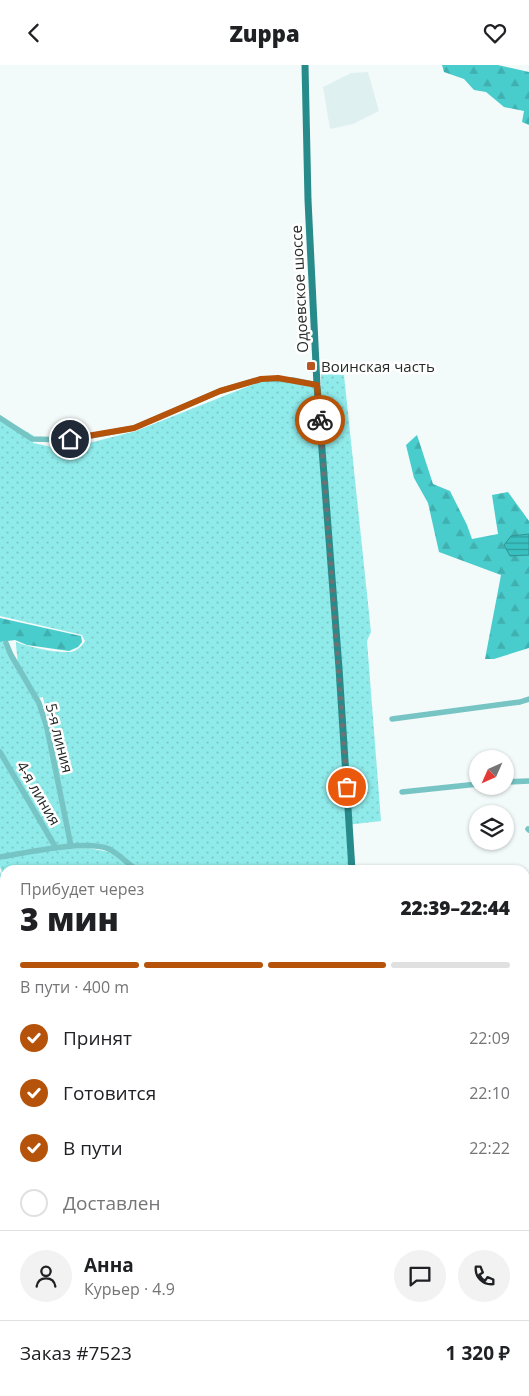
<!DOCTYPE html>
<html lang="ru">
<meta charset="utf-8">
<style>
body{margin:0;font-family:"Open Sans",sans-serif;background:#f2f2f2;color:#202124;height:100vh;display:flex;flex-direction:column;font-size:19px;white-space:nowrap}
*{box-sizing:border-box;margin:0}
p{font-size:16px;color:#757577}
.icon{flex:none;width:28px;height:28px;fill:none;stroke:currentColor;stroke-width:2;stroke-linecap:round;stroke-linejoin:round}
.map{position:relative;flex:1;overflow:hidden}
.details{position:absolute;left:0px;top:800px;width:530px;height:531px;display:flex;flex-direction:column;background:#fff;border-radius:15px 15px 0 0;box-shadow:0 1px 4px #0004}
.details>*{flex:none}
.needle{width:32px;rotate:225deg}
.fabs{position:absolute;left:469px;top:685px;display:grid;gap:10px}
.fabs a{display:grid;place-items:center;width:45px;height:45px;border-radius:50%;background:#fff;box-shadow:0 1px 4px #0004;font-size:25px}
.pin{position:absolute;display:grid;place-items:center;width:42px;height:42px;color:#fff;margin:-21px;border:2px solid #fff;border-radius:50%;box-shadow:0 1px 5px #0007}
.courier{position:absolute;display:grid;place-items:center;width:50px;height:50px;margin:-25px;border:4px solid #b45309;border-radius:50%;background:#fff;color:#222;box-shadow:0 1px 6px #0007}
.overview em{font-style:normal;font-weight:800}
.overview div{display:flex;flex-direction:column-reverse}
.overview{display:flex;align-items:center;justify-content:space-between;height:85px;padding:0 20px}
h1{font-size:32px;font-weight:800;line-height:38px}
.bar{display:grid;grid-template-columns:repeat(4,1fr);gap:8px 5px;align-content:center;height:60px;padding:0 20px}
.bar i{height:6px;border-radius:4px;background:#e0e0e0}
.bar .on{background:#b45309}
.bar p{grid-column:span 4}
.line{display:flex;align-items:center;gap:12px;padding:0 20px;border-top:1px solid #e0e0e0}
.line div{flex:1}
.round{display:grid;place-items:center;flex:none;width:52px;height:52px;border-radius:26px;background:#f2f2f2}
ol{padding:0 20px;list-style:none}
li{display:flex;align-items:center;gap:15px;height:55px}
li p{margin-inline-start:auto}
li .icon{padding:5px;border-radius:50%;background:#b45309;color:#fff;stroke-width:4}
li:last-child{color:#757577}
li i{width:28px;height:28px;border:2px solid #e0e0e0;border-radius:50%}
header{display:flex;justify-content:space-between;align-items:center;height:65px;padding:0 20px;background:#fff;font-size:22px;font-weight:800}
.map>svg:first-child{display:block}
.built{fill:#dff0f0}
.green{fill:url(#green-dots)}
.forest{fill:url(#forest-firs)}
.water{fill:url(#water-rules);stroke:#349393}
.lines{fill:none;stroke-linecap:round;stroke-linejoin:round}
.stream{stroke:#349393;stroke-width:1}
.minor{stroke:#76c4c3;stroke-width:5.5}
.major{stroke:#288b8b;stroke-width:7}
.done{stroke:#6e7272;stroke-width:5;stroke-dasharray:0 9}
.route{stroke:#b45309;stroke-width:6}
.poi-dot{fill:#b95521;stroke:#fff;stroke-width:2}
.labels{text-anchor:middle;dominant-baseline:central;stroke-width:5;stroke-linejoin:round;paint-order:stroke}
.street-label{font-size:15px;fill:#272929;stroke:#fff}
.poi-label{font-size:15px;fill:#272929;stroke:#fff;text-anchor:start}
</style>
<header><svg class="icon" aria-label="back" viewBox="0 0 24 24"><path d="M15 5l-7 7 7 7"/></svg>Zuppa<svg class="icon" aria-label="heart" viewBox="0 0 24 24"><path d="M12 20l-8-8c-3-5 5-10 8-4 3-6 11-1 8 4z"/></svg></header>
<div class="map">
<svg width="529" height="1331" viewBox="0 0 529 1331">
<defs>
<pattern id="green-dots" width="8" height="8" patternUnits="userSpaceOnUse" patternTransform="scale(1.25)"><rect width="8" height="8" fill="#8febea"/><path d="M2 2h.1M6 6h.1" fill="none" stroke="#7bcac9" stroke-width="1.8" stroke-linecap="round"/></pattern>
<pattern id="forest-firs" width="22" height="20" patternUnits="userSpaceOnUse" patternTransform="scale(1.25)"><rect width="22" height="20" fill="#49cccc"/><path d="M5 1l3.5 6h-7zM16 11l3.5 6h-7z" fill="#40afaf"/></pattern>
<pattern id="water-rules" width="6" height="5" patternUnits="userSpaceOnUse" patternTransform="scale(1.25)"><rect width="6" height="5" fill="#39c0c0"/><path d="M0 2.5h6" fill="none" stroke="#309c9c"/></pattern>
</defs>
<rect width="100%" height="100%" fill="#f3fafa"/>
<path class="built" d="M368,7L379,46L353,59L330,64L323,22L351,8Z
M53,1326H184L180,1331H49Z"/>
<path class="green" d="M321,309L344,310L371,567L367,576L381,756L346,760L349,805H139L106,781L73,780L43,632L38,633L18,599L16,580V577C29,582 56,588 69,587C76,587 82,581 85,576L82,570L0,551V351L34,371L33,378L52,382L93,377L136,366L259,317L278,314L321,324Z
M0,577H4L38,639L46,660L69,779L0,791Z
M88,783L110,787L134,805H5V814L0,802V793L60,784Z
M0,807L5,818V970L0,973Z
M0,1058L5,1062V1326H53L49,1331H0Z"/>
<path class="forest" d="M442,0H498L529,7V60L522,57L524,46L504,42L486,27L474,25L464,14L444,7Z
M417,370L433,419L450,426L467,460L472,474L498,469L492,430L508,427L529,456V583L494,594H485L501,510L439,487L428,438L414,413L406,380Z
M0,553L81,571L82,577L78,582L69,586L27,580L15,575L0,577Z
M529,971V1021L525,1018V975Z
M529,1052V1299L525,1302V1056Z
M243,1326H505V1331H239Z"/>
<path class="water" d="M529,469V490L510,491L504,480L511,471Z"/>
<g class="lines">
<path class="stream" d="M525,1213L529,1207
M398,1331L403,1326"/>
<path class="minor" d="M0,353L32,374L69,375L134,363L220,326L261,314L293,315L317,320
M6,578L11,590L39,638L47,663L71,781
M392,654L520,637L529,634
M0,687L56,783
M505,717L529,716
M402,727L478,719
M528,764L529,765
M0,792C26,788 85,774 109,784C119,789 128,799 137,805
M0,930L5,928
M0,1005L5,1008
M208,1331L212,1326"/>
<path class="major" d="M305,0L308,135L317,320L339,603L352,805
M525,958L529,954"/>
</g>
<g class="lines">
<path class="done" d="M320,355L347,722"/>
<path class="route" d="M70,374L134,363L220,326L261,314L278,313L317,320L320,355"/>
</g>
<rect class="poi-dot" x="306" y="296" width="10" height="10" rx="2.5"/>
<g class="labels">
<g class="street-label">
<text transform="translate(299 224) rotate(-93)">Одоевское шоссе</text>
<text transform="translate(60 673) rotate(76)">5-я линия</text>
<text transform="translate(39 728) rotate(60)">4-я линия</text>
</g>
<g class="poi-label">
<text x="321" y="301">Воинская часть</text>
</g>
</g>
</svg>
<div class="fabs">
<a><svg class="needle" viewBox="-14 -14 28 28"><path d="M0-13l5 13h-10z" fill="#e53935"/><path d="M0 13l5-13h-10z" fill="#757577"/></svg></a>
<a><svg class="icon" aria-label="layers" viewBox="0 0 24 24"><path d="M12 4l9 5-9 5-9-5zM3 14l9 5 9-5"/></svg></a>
</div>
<div class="pin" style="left:347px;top:722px;background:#ea580c"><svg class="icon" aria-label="bag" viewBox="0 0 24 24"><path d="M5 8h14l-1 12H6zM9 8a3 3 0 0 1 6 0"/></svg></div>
<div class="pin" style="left:70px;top:374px;background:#1f2937"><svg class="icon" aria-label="home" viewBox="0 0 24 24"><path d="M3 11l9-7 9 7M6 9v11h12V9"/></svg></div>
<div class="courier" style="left:320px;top:355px"><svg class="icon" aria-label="bike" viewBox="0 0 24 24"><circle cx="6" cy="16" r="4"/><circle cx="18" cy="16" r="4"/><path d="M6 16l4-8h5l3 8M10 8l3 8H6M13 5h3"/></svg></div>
<section class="details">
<div class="overview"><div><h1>3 мин</h1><p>Прибудет через</p></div><em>22:39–22:44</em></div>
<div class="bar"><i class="on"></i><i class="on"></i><i class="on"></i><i></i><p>В пути · 400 m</p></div>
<ol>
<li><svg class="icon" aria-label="check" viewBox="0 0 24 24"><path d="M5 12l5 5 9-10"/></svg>Принят<p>22:09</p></li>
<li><svg class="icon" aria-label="check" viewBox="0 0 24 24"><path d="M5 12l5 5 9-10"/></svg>Готовится<p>22:10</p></li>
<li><svg class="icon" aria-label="check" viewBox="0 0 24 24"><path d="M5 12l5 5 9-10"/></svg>В пути<p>22:22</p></li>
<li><i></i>Доставлен</li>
</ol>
<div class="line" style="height:90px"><a class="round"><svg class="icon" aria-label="person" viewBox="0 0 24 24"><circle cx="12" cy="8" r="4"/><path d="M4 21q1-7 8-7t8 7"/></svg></a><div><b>Анна</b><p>Курьер · 4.9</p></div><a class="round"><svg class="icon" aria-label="chat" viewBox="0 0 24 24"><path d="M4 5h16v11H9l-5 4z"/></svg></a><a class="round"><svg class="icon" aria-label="phone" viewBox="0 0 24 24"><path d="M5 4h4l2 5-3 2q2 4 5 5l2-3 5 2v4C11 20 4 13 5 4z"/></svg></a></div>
<div class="line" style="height:65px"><div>Заказ #7523</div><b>1 320 ₽</b></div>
</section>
</div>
